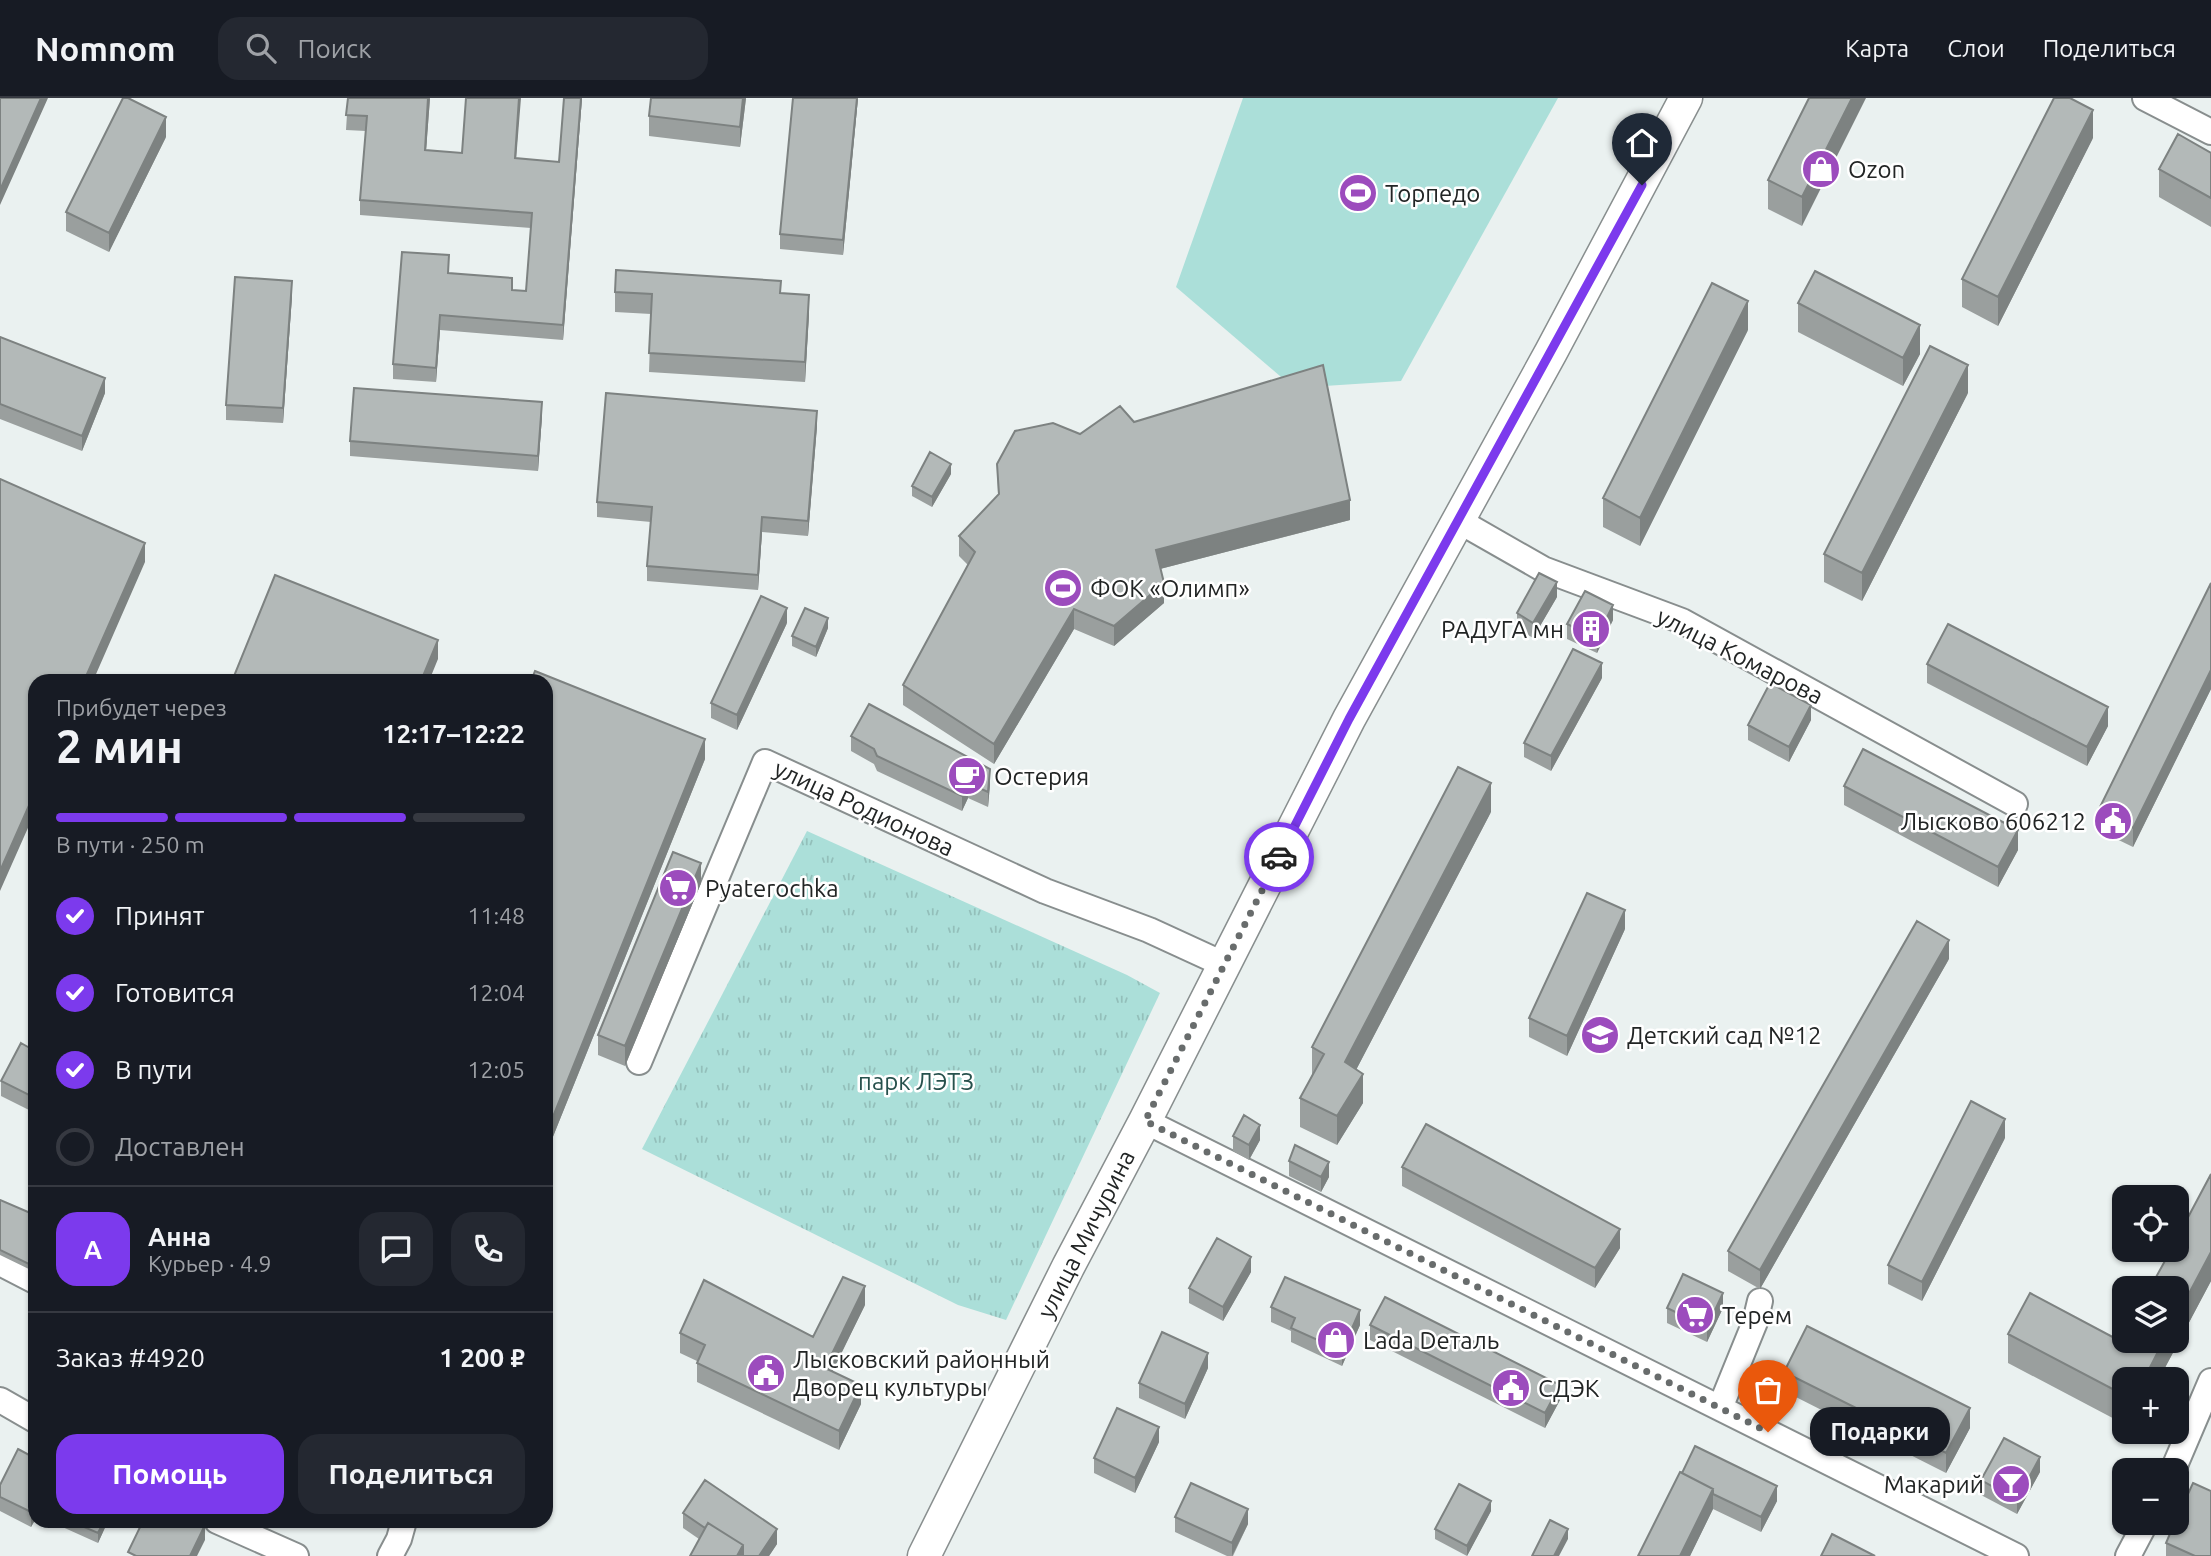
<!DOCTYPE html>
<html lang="ru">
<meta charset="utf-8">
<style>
body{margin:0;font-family:Ubuntu,sans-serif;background:#242831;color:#f1f3f6;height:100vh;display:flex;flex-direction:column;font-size:26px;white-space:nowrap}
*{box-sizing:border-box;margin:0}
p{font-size:23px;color:#9ea1a6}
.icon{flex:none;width:38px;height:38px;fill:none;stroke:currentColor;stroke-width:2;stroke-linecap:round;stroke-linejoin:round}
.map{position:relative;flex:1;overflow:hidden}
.side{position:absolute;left:28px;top:576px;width:525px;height:854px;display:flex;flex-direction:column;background:#171b24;border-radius:21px;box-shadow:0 2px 5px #0004}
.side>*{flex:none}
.controls{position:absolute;left:2112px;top:1087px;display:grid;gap:14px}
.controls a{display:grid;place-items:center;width:77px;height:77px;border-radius:14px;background:#171b24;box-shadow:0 2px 5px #0004;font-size:35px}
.pin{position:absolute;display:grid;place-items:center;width:60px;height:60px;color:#fff;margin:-72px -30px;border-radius:50% 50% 50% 0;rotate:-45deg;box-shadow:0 0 7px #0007}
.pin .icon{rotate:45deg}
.courier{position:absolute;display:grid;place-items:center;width:70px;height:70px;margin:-35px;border:5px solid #7c3aed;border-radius:50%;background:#fff;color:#222;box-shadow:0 2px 9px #0007}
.bubble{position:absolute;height:49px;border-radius:21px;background:#171b24;box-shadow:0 2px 5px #0004;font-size:23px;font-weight:700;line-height:49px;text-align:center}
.head em{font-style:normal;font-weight:700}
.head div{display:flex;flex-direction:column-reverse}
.head{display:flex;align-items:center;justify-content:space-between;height:119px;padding:0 28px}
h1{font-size:46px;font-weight:700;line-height:52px}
.bar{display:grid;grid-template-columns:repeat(4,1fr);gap:10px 7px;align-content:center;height:84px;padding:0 28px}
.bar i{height:9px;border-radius:5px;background:#363941}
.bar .current{background:#7c3aed}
.bar p{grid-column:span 4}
.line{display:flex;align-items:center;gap:18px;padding:0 28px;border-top:2px solid #363941}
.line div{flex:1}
.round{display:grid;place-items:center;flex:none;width:74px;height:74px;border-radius:21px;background:#242831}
ol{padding:0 28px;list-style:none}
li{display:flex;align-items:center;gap:21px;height:77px}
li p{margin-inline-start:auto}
li .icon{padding:7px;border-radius:50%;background:#7c3aed;color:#fff;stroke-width:4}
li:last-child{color:#9ea1a6}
li i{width:38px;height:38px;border:4px solid #363941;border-radius:50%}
.action{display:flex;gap:14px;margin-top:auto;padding:14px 28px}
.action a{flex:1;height:80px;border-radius:21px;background:#7c3aed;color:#fff;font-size:28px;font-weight:700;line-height:80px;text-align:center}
.action a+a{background:#242831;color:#f1f3f6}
header{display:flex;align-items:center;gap:42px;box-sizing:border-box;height:98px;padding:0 35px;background:#171b24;border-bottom:2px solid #363941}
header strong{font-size:33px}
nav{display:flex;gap:38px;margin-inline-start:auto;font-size:24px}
.search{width:490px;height:63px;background:#242831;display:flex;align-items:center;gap:18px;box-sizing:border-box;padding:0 24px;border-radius:21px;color:#9ea1a6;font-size:26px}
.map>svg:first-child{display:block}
.park{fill:url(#park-tufts)}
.pitch{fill:#abdfd9}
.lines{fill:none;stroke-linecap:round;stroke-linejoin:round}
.minor-casing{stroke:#888e8e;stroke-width:28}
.major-casing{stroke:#888e8e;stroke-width:35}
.minor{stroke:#fff;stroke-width:24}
.major{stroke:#fff;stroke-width:32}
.wall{fill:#9a9f9e}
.shaded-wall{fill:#7d8281}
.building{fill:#b3b9b8;stroke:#7d8281;stroke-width:2}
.done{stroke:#686c6c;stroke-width:7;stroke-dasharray:0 12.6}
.route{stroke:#7c3aed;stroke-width:9}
.labels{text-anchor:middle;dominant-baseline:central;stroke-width:5;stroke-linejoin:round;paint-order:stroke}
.poi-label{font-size:24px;fill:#222525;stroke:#fff;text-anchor:start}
.street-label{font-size:24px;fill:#222525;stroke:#fff}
.park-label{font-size:24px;fill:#27514d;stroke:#fff}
</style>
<header>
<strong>Nomnom</strong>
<div class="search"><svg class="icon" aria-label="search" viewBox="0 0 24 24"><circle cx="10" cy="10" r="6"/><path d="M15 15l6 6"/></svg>Поиск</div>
<nav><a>Карта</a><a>Слои</a><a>Поделиться</a></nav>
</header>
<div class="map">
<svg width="2211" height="1458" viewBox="0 0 2211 1458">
<defs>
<pattern id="park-tufts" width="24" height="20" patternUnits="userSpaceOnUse" patternTransform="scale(1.75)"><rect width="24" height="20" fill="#abdfd9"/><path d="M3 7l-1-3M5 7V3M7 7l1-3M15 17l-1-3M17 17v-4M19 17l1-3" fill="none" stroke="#93bfba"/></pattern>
</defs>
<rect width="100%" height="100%" fill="#eaf1f0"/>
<path class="park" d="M807,733L1127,877L1160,895L1006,1222L958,1207L642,1051Z"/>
<path class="pitch" d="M1243,0H1558L1401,283L1294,290L1176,189Z"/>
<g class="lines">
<defs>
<path id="minor" d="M2145,0L2211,34
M1459,423L1543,471L1682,523L2015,706
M639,964L765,664L1045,793L1149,832L1223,866
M1145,1023L2016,1458
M0,1165L35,1183
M0,1302L35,1322
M1720,1310L1755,1224L1760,1203
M2173,1372L2211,1283
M217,1423L296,1458
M390,1458L399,1441L404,1423
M2128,1458L2146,1424"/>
<path id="major" d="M924,1458L1068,1169L1145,1023L1349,621L1551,254L1686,0"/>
</defs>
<use href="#minor" class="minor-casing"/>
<use href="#major" class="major-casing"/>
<use href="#minor" class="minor"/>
<use href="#major" class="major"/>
</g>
<path class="wall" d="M348,0H430L426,52L559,64L564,0H582L563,242L440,232L436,284L393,281V266L449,175L512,192L526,193L531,130L360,117V102L366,33L346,32Z
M746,0L740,49L649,38V18Z
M858,0L843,157L780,151V136Z
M1809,0L1802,128L1768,111V82Z
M166,39L109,154L66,133V114Z
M2093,40L1998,228L1962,209V181Z
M2211,55V129L2159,99V71Z
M615,194L781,195L809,216L805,284L649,274L651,216L615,214Z
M292,198L283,325L226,322V307Z
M1798,205L1920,256L1903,288L1798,234Z
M1748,232L1640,448L1603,429V400Z
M0,239L105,295L82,353L0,321Z
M1968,295L1862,503L1824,484V456Z
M542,318L538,373L350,358V343Z
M1134,324L1350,422L1160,471L1164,505L1114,548L1074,531L994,666L903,607V587L968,467L959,458V438L998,397L997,366L1080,336Z
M817,328L808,438L762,434L758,492L647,483V468L651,424L597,419V404Z
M951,376L932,409L912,398V388Z
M2211,485V591L2133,749L2098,732V713Z
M1557,499L1533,540L1517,530V515Z
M1613,522L1597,555L1567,541V526Z
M787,525L737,632L711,620V605Z
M828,530L816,559L792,548V538Z
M1927,566L2108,628L2087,668L1927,585Z
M1602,580L1551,673L1524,659V645Z
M546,583L705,661L548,1051L546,1050Z
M1811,622L1789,664L1748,642V627Z
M851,638L990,686L988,709L968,700L962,713L877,673L874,666L851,653Z
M1844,688L2018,752L1998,789L1844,707Z
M1491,714L1356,972L1363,1005L1337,1047L1300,1029V1000L1312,977V949Z
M701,785L625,968L598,957V937Z
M1625,831L1567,958L1529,939V920Z
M1949,861L1760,1191L1728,1173V1153Z
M35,953V1015L1,998V983Z
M1233,1038L1260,1042L1249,1062L1233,1053Z
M2005,1040L1922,1203L1888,1186V1167Z
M1289,1063L1329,1079L1321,1094L1289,1078Z
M1402,1069L1620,1150L1595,1190L1402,1088Z
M2211,1076V1183L2159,1281H2124V1326L2008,1265V1236L2122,1244Z
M0,1102L35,1117V1174L0,1157Z
M1251,1174L1223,1223L1189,1205V1190Z
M865,1207L832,1273L861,1306L839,1352L697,1284V1263L680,1255V1235L813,1239Z
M1271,1209L1360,1227L1342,1268L1291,1244V1233L1271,1224Z
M1667,1210H1723L1707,1244L1667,1225Z
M1370,1227L1560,1302L1545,1330L1370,1242Z
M1208,1270L1185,1321L1139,1300V1285Z
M1784,1274L1970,1330L1946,1375L1784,1293Z
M1159,1344L1135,1395L1094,1375V1360Z
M35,1360V1422L31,1429L0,1413V1387Z
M1680,1374L1777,1403L1761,1434L1713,1411L1690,1458H1638Z
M2040,1374L2017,1416L1981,1397V1382Z
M1491,1413L1467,1458L1435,1441V1431Z
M683,1415L777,1446L769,1458H690L699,1441L683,1430Z
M1175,1419L1248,1426L1233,1458H1227L1175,1434Z
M58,1423H108L98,1445L58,1427Z
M2166,1445L2211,1458H2166Z"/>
<path class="shaded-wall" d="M41,0H48L0,107V92Z
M428,0H430L425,67V52Z
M519,0H521L515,75V60Z
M581,0H582L563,242V227Z
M743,0H746L740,49V29Z
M857,0H858L843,157V142Z
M1852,0H1866L1802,128V99Z
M2093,12V40L1998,228V199Z
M166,19V39L109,154V135Z
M292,183V198L283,325V310Z
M809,197V216L805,284V264Z
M1748,203V232L1640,448V420Z
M440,217V232L436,284V270Z
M1920,227V256L1903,288V260Z
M1968,267V295L1862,503V475Z
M105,280V295L82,353V338Z
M542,304V318L538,373V358Z
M817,313V328L808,438V423Z
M951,366V376L932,409V399Z
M1350,402V422L1156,472V452Z
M762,419V434L758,492V477Z
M145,445V464L93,583H84Z
M1557,484V499L1533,540V525Z
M1164,485V505L1114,548V528Z
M1613,507V522L1597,555V540Z
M787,510V525L737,632V617Z
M1074,511V531L994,666V646Z
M828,520V530L816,559V549Z
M438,542V561L429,583H421Z
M1602,565V580L1551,673V658Z
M2211,572V591L2133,749V730Z
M1811,607V622L1789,664V649Z
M2108,609V628L2087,668V649Z
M705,641V661L548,1051V1031Z
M990,671V686L988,709V694Z
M968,685V700L962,713V698Z
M1491,685V714L1345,993V964Z
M35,694V714L0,793V773Z
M2018,732V752L1998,789V769Z
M701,765V785L625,968V948Z
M1625,812V831L1567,958V938Z
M1949,842V861L1760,1191V1172Z
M1363,976V1005L1337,1047V1018Z
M2005,1021V1040L1922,1203V1184Z
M1260,1027V1042L1249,1062V1047Z
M1329,1064V1079L1321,1094V1079Z
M1620,1131V1150L1595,1190V1170Z
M2211,1154V1183L2159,1281H2144L2164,1242H2177V1218Z
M1251,1159V1174L1223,1223V1209Z
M865,1188V1207L825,1289V1270Z
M1723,1195V1210L1707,1244V1229Z
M1360,1212V1227L1342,1268V1253Z
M1208,1255V1270L1185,1321V1306Z
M861,1287V1306L839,1352V1333Z
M1560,1287V1302L1545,1330V1315Z
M1970,1310V1330L1946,1375V1355Z
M1159,1329V1344L1135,1395V1380Z
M2040,1359V1374L2017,1416V1402Z
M1777,1388V1403L1761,1434V1419Z
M1713,1391V1411L1690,1458H1680Z
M1491,1403V1413L1467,1458V1448Z
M35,1407V1422L31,1429V1414Z
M1248,1411V1426L1232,1458V1445Z
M104,1423H108L98,1445V1435Z
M205,1427V1442L197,1458H190Z
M777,1431V1446L769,1458H759Z
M1568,1431V1441L1559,1458H1554Z
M743,1447V1458H737Z"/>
<path class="building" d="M0,0H41L0,92Z
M123,0H128L166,19L109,135L66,114Z
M348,0H428L425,52L462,55L466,0H519L515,60L559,64L564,0H581L563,227L440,217L436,270L393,266L402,154L449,157L448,175L512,180V192L526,193L532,115L360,102L367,18L346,17Z
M651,0H743L740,29L649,18Z
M793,0H857L843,142L780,136Z
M1809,0H1852L1802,99L1768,82Z
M2054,0H2070L2093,12L1998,199L1962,181Z
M2178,36L2211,55V100L2159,71Z
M616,172L781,183L780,195L809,197L805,264L649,255L652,196L615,194Z
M1815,173L1920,227L1903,260L1798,205Z
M235,179L292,183L283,310L226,307Z
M1712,185L1748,203L1640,420L1603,400Z
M0,239L105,280L82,338L0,306Z
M1930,248L1968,267L1862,475L1824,456Z
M1323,267L1350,402L1156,452L1164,485L1114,528L1074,511L994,646L903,587L975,454L959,438L999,396L997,366L1015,333L1053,325L1080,336L1120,308L1134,324Z
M354,290L542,304L538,358L350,343Z
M606,295L817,313L808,423L762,419L758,477L647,468L652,409L597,404Z
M930,354L951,366L932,399L912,388Z
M0,381L145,445L84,583H35V694L0,773Z
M1539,475L1557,484L1533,525L1517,515Z
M275,477L438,542L421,583H232Z
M2211,485V572L2133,730L2098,713Z
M1585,493L1613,507L1597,540L1567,526Z
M761,498L787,510L737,617L711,605Z
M805,510L828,520L816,549L792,538Z
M1948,526L2108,609L2087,649L1927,566Z
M1573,551L1602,565L1551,658L1524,645Z
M535,573L705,641L548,1031H546V583H531Z
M1770,585L1811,607L1789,649L1748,627Z
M869,606L990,671L988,694L968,685L962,698L877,658L874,651L851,638Z
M1863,651L2018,732L1998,769L1844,688Z
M1458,669L1491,685L1345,964L1363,976L1337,1018L1300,1000L1324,956L1312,949Z
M673,754L701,765L625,948L598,937Z
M1587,795L1625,812L1567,938L1529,920Z
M1917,823L1949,842L1760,1172L1728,1153Z
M21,945L35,953V1000L1,983Z
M1971,1003L2005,1021L1922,1184L1888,1167Z
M1244,1017L1260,1027L1249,1047L1233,1038Z
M1426,1026L1620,1131L1595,1170L1402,1069Z
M1295,1047L1329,1064L1321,1079L1289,1063Z
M2211,1076V1154L2177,1218V1190H2150L2171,1152H2177V1140Z
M0,1102L35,1117V1169L0,1152Z
M1217,1140L1251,1159L1223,1209L1189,1190Z
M1683,1176L1723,1195L1707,1229L1667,1210Z
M843,1179L865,1188L825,1270L861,1287L839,1333L697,1265L705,1247L680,1235L704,1182L813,1239Z
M1285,1179L1360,1212L1342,1253L1291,1230L1295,1220L1271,1209Z
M2030,1195L2122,1244L2124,1239V1242H2164L2144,1281H2124V1297L2008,1236Z
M1385,1199L1560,1287L1545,1315L1370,1227Z
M1807,1228L1970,1310L1946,1355L1784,1274Z
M1162,1234L1208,1255L1185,1306L1139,1285Z
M1117,1310L1159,1329L1135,1380L1094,1360Z
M2004,1340L2040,1359L2017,1402L1981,1382Z
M1695,1348L1777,1388L1761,1419L1713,1396V1391L1682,1375Z
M18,1351L35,1360V1407L31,1414L0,1399V1387Z
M1680,1374L1713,1391L1680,1458H1638Z
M705,1382L777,1431L759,1458H744L743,1457V1447L708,1425L705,1430L683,1415Z
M1191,1385L1248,1411L1232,1445L1175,1419Z
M2193,1385L2211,1393V1458H2195L2166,1445L2175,1424H2177V1420Z
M1459,1386L1491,1403L1467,1448L1435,1431Z
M1550,1422L1568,1431L1554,1458H1532Z
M70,1423H104L98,1435Z
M143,1423H196L205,1427L190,1458H136L128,1454Z
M708,1425L743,1447L737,1458H690Z
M1832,1436L1875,1458H1821Z"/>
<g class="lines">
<path class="done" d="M1279,759L1145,1023L1768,1334"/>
<path class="route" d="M1279,759L1349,621L1642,87"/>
</g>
<defs>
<symbol id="shop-disc" viewBox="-11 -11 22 22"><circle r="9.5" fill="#9c4cbd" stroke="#fff"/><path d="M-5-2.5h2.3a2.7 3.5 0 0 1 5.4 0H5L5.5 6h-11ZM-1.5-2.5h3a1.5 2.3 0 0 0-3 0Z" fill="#fff"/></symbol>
<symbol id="stadium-disc" viewBox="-11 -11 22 22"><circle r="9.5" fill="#9c4cbd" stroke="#fff"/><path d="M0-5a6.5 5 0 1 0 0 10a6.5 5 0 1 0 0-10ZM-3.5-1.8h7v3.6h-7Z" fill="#fff"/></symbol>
<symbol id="building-disc" viewBox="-11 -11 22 22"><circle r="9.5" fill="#9c4cbd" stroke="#fff"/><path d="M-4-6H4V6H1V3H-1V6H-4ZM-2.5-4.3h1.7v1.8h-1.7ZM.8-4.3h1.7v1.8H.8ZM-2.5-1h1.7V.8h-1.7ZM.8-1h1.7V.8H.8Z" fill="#fff"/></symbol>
<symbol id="cafe-disc" viewBox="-11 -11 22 22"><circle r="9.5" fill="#9c4cbd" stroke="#fff"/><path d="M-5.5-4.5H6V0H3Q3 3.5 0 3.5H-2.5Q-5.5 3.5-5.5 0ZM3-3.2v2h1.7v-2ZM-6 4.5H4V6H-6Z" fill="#fff"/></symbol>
<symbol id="civic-disc" viewBox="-11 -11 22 22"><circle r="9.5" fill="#9c4cbd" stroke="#fff"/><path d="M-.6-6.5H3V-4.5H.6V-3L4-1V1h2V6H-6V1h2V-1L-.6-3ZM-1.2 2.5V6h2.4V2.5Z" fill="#fff"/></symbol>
<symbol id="supermarket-disc" viewBox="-11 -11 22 22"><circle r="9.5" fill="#9c4cbd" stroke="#fff"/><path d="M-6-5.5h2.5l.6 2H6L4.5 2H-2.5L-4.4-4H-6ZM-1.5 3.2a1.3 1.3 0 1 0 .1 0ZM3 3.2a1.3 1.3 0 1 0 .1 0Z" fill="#fff"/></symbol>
<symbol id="school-disc" viewBox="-11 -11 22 22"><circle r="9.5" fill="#9c4cbd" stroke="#fff"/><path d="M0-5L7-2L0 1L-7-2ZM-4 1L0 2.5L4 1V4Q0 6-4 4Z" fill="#fff"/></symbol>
<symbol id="bar-disc" viewBox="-11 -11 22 22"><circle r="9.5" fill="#9c4cbd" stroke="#fff"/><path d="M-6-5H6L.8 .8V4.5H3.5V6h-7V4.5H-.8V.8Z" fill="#fff"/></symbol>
</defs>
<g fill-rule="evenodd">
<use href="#shop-disc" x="1799" y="49" width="44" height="44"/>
<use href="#stadium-disc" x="1336" y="73" width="44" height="44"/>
<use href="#stadium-disc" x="1041" y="468" width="44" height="44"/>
<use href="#building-disc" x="1569" y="509" width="44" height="44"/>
<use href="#cafe-disc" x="945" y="656" width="44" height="44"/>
<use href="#civic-disc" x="2091" y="701" width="44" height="44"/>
<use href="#supermarket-disc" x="656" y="768" width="44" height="44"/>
<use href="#school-disc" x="1578" y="915" width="44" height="44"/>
<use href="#supermarket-disc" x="1673" y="1195" width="44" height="44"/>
<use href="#shop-disc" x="1314" y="1220" width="44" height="44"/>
<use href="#civic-disc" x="744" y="1253" width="44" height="44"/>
<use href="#civic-disc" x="1489" y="1268" width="44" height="44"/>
<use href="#bar-disc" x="1989" y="1364" width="44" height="44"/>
</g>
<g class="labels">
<g class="poi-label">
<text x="1848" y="71">Ozon</text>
<text x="1385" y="95">Торпедо</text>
<text x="1090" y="490">ФОК «Олимп»</text>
<text x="1564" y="531" text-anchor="end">РАДУГА мн</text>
<text x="994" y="678">Остерия</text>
<text x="2086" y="723" text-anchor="end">Лысково 606212</text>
<text x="705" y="790">Pyaterochka</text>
<text x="1627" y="937">Детский сад №12</text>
<text x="1722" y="1217">Терем</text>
<text x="1363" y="1242">Lada Dеталь</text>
<text x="793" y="1261">Лысковский районный<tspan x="793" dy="28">Дворец культуры</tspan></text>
<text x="1538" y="1290">СДЭК</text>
<text x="1984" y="1386" text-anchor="end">Макарий</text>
</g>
<g class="street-label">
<text transform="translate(1740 558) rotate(27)">улица Комарова</text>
<text transform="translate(864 710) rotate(25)">улица Родионова</text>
<text transform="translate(1086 1136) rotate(-63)">улица Мичурина</text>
</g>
<g class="park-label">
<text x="916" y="983">парк ЛЭТЗ</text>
</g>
</g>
</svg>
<div class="controls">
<a><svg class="icon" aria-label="locate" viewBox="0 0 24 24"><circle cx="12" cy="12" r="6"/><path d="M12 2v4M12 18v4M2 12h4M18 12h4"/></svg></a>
<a><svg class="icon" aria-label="layers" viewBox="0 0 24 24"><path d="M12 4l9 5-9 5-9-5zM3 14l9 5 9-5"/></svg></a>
<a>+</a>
<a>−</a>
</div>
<div class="pin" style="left:1768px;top:1334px;background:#ea580c"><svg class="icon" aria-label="bag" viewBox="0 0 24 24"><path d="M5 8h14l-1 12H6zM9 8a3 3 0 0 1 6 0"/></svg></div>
<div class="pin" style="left:1642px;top:87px;background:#1f2937"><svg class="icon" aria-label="home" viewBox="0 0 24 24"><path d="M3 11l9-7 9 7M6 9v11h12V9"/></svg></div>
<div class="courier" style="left:1279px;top:759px"><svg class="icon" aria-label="car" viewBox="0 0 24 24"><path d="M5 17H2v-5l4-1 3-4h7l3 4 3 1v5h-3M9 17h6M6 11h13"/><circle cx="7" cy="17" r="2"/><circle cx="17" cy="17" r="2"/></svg></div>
<div class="bubble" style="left:1810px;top:1309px;width:140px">Подарки</div>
<section class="side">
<div class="head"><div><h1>2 мин</h1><p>Прибудет через</p></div><em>12:17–12:22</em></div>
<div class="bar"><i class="current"></i><i class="current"></i><i class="current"></i><i></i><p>В пути · 250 m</p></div>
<ol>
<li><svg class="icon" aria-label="check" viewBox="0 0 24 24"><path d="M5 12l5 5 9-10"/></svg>Принят<p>11:48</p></li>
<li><svg class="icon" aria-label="check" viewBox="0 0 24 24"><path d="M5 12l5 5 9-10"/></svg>Готовится<p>12:04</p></li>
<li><svg class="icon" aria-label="check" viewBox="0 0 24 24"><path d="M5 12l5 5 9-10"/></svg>В пути<p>12:05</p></li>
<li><i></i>Доставлен</li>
</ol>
<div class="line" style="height:126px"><b class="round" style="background:#7c3aed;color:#fff">А</b><div><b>Анна</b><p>Курьер · 4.9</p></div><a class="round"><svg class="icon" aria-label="chat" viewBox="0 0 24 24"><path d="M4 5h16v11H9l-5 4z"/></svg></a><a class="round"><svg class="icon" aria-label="phone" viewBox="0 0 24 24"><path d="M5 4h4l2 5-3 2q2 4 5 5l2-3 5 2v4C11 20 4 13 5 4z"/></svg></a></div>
<div class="line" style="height:91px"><div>Заказ #4920</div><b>1 200 ₽</b></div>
<div class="action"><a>Помощь</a><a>Поделиться</a></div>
</section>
</div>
